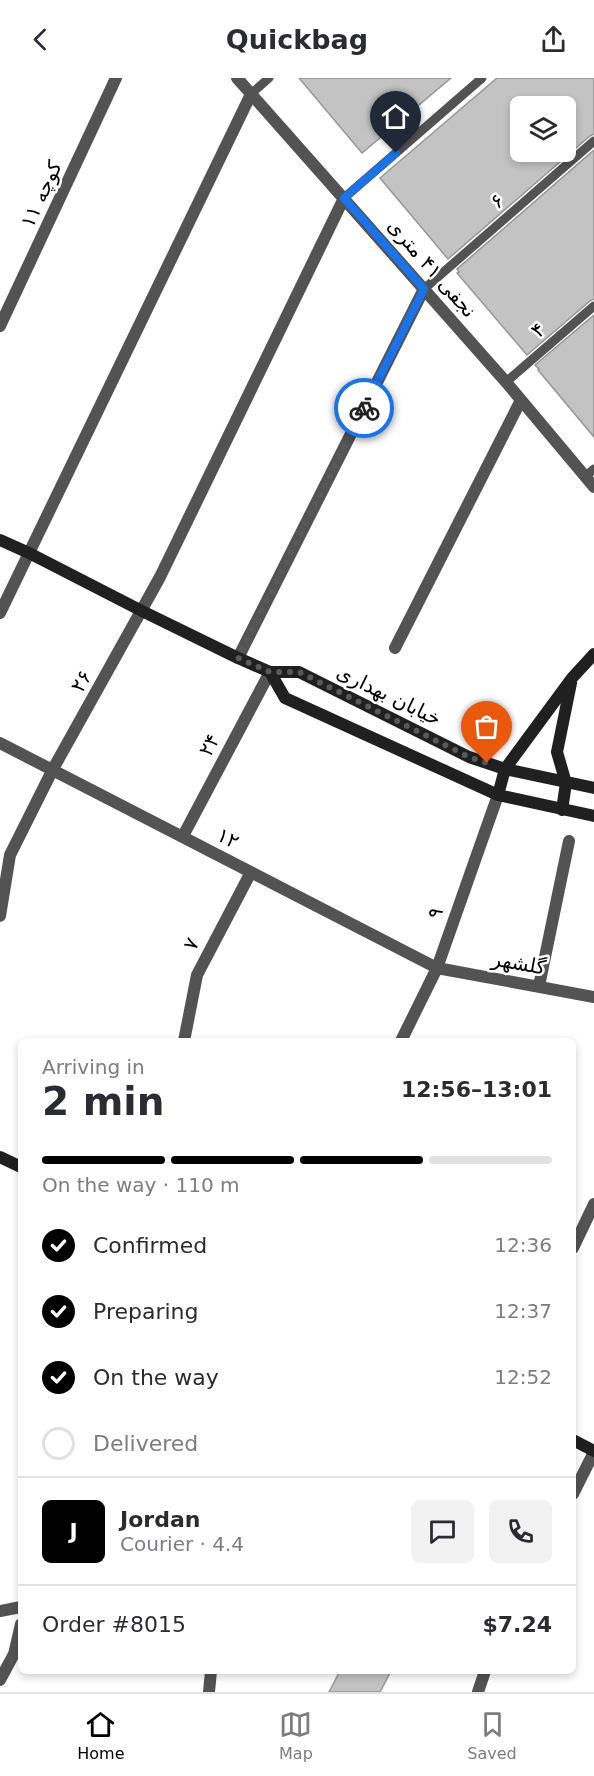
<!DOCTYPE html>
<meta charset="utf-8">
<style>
body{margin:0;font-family:"DejaVu Sans",Vazirmatn,sans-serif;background:#f2f2f3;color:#2b2b33;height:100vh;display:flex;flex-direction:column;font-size:22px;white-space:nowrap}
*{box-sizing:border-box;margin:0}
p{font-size:20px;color:#7c7c81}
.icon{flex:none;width:33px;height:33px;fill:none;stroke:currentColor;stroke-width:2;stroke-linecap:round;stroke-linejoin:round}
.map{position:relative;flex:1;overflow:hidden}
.details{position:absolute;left:18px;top:960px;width:558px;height:636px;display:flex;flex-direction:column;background:#fff;border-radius:9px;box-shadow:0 3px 9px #0003}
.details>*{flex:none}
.tools{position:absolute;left:510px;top:18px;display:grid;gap:12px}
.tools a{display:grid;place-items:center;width:66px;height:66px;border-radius:9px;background:#fff;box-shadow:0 3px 9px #0003;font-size:30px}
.pin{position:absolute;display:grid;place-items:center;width:51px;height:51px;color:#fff;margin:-62px -26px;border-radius:50% 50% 50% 0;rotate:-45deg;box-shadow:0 0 6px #0007}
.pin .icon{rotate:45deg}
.courier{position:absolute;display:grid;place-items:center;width:60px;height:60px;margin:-30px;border:4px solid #1a73e8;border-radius:50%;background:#fff;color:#222;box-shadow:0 2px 8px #0007}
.headline em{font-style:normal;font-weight:800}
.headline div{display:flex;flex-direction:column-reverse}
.headline{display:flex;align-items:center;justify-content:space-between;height:102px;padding:0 24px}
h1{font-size:39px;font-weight:800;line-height:45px}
.bar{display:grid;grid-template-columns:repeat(4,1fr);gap:9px 6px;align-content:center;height:72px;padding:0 24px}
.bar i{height:8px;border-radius:4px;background:#e1e1e2}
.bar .on{background:#000}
.bar p{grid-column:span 4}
.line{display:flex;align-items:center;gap:15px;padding:0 24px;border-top:2px solid #e1e1e2}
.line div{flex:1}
.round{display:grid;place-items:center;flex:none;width:63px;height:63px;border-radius:9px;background:#f2f2f3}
ol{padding:0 24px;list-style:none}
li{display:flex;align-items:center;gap:18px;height:66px}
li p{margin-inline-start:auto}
li .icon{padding:6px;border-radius:50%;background:#000;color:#fff;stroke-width:4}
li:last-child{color:#7c7c81}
li i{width:33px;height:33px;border:3px solid #e1e1e2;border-radius:50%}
header{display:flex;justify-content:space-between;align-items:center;height:78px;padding:0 24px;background:#fff;font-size:27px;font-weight:800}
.tab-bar{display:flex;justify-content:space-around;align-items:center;height:84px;border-top:2px solid #e1e1e2;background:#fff;font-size:16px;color:#7c7c81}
.tab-bar a{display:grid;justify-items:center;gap:3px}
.tab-bar .on{color:#000}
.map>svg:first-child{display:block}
.building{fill:#c3c3c3;stroke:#979797;stroke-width:1.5;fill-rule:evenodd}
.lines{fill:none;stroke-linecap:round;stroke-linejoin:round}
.lane{stroke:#535353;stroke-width:9}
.street{stroke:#535353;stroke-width:12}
.secondary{stroke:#202020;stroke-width:12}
.done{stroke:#595959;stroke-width:6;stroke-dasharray:0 10.8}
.route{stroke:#1a73e8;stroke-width:8}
.labels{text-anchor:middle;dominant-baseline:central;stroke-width:5;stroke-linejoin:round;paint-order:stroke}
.street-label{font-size:20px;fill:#000;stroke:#fff}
</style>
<header><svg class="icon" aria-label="back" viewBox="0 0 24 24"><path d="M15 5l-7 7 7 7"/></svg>Quickbag<svg class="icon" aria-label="share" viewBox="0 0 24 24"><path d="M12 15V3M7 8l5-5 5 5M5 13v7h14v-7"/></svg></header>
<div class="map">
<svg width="594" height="1614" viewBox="0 0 594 1614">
<rect width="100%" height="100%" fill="#fff"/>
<path class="building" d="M299,0H451L362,75Z
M497,0H594V56L590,58L448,181L380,100ZM520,28H566V74H520Z
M594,72V221L590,223L527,277L457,195L459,194L457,191Z
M594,237V359L538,292L539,291L535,287Z
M340,1593H391L380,1614H329Z"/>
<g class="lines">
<path class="lane" d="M251,16L269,0
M344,120L482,0
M424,211L594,63
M506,304L594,228
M586,398L594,391"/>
<path class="street" d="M237,0L506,304L594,409
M0,248L116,0
M0,535L251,16
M395,570L521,322
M238,580L424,211
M0,665L437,890L594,919
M183,758L270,594
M0,838L10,777L53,691L160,499L344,120
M539,908L569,763
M184,963L197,897L251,794
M401,963L437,890L498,717
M573,1170L594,1126
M573,1416L594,1374
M0,1533L21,1529
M0,1602L14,1576L21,1546
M209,1614L211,1593
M478,1614L485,1593"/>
<path class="secondary" d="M0,462L29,475L142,533L238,580L270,594H299L469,679L505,691L594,710
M270,594L285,620L498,717L594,738
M498,717L505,691L572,600L594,576
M562,732L566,705L557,674L571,605
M0,1079L21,1089
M573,1362L594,1373"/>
</g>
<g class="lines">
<path class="done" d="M364,330L238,580L270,594H299L469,679L487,685"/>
<path class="route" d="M364,330L424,211L344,120L396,75"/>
</g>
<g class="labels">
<g class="street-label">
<text transform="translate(41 116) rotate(-65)">کوچه ۱۱</text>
<text transform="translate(497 123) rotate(-41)">۶</text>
<text transform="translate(432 190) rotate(49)">نجفی ۴۱ متری</text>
<text transform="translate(538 252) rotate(-41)">۴</text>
<text transform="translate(81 603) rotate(-61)">۲۶</text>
<text transform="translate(389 617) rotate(26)">خیابان بهداری</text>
<text transform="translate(209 667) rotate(-62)">۲۴</text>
<text transform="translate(228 760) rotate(28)">۱۲</text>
<text transform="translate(435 835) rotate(-70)">۹</text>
<text transform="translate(191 866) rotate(-62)">۷</text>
<text transform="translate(519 885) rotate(10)">گلشهر</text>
</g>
</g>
</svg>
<div class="tools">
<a><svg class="icon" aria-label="layers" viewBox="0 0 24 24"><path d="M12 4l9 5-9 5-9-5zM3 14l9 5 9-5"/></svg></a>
</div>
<div class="pin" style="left:487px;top:685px;background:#ea580c"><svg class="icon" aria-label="bag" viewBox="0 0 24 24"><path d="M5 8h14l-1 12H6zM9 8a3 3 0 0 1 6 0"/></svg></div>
<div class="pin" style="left:396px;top:75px;background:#1f2937"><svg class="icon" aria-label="home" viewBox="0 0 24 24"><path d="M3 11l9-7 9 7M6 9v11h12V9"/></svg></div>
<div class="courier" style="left:364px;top:330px"><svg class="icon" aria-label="bike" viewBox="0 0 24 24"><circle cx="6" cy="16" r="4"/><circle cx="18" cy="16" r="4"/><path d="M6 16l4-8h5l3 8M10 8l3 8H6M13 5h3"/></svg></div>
<section class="details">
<div class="headline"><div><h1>2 min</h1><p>Arriving in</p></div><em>12:56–13:01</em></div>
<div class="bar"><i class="on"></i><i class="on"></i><i class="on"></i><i></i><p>On the way · 110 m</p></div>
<ol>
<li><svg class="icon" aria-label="check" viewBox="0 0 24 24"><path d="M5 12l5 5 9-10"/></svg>Confirmed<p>12:36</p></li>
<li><svg class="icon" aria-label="check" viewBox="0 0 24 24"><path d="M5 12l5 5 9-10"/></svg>Preparing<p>12:37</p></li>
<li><svg class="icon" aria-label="check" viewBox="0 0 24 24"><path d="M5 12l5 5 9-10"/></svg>On the way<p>12:52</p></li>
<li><i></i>Delivered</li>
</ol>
<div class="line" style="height:108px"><b class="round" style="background:#000;color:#fff">J</b><div><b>Jordan</b><p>Courier · 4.4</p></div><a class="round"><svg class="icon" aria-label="chat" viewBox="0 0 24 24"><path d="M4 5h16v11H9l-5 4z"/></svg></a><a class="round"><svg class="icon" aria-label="phone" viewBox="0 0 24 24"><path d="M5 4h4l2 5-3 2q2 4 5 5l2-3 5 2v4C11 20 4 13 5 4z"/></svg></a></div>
<div class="line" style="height:78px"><div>Order #8015</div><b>$7.24</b></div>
</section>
</div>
<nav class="tab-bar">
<a class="on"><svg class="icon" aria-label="home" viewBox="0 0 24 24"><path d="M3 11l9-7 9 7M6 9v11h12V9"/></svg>Home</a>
<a><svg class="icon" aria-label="map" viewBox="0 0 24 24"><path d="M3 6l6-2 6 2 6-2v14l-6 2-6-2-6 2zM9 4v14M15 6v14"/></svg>Map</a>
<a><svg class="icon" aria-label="saved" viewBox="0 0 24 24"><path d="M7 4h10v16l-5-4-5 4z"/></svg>Saved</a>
</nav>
